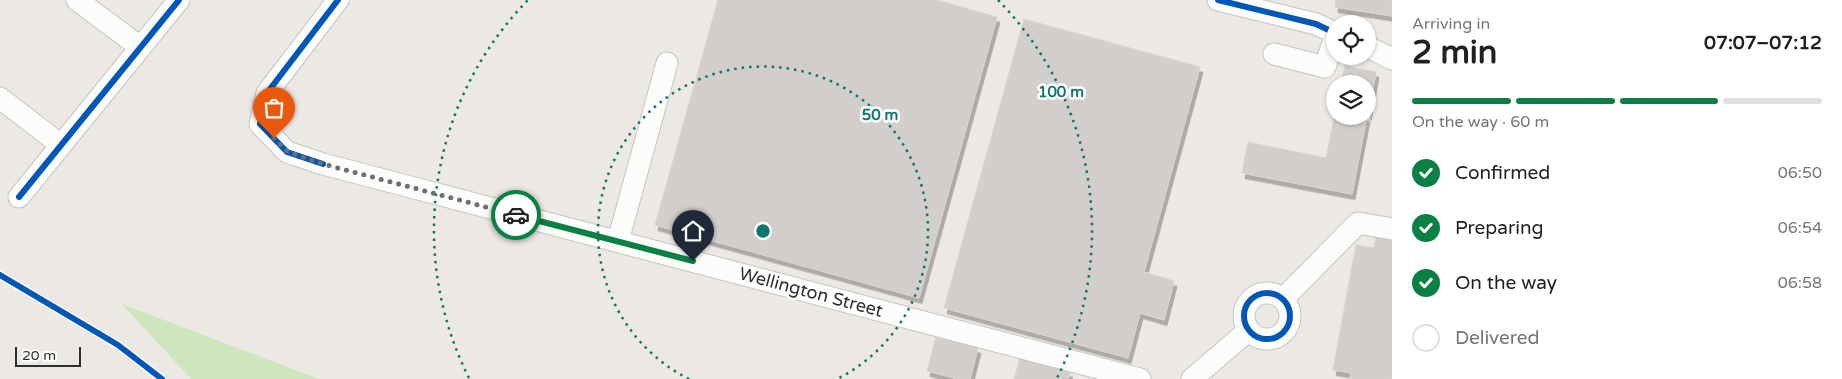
<!DOCTYPE html>
<meta charset="utf-8">
<style>
body{margin:0;font-family:"Varela Round",sans-serif;background:#f2f2f2;color:#202124;height:100vh;display:flex;flex-direction:column;font-size:19px;white-space:nowrap}
*{box-sizing:border-box;margin:0}
p{font-size:16px;color:#757577}
.icon{flex:none;width:28px;height:28px;fill:none;stroke:currentColor;stroke-width:2;stroke-linecap:round;stroke-linejoin:round}
.map{position:relative;flex:1;overflow:hidden}
.side{display:flex;flex-direction:column;background:#fff;width:450px}
.side>*{flex:none}
.fabs{position:absolute;left:1326px;top:15px;display:grid;gap:10px}
.fabs a{display:grid;place-items:center;width:50px;height:50px;border-radius:50%;background:#fff;box-shadow:0 1px 4px #0004;font-size:25px}
.scale{position:absolute;left:15px;bottom:12px;width:66px;box-sizing:border-box;padding-left:5px;border:2px solid #2e2e2e;border-top:0;font-size:14px;line-height:18px;white-space:nowrap;color:#2e2e2e;-webkit-text-stroke:4px #fff;paint-order:stroke}
.pin{position:absolute;display:grid;place-items:center;width:42px;height:42px;color:#fff;margin:-51px -21px;border-radius:50% 50% 50% 0;rotate:-45deg;box-shadow:0 0 5px #0007}
.pin .icon{rotate:45deg}
.courier{position:absolute;display:grid;place-items:center;width:50px;height:50px;margin:-25px;border:4px solid #0b8043;border-radius:50%;background:#fff;color:#222;box-shadow:0 1px 6px #0007}
.overview em{font-style:normal;font-weight:800}
.overview div{display:flex;flex-direction:column-reverse}
.overview{display:flex;align-items:center;justify-content:space-between;height:85px;padding:0 20px}
h1{font-size:32px;font-weight:800;line-height:38px}
.bar{display:grid;grid-template-columns:repeat(4,1fr);gap:8px 5px;align-content:center;height:60px;padding:0 20px}
.bar i{height:6px;border-radius:4px;background:#e0e0e0}
.bar .active{background:#0b8043}
.bar p{grid-column:span 4}
ol{padding:0 20px;list-style:none}
li{display:flex;align-items:center;gap:15px;height:55px}
li p{margin-inline-start:auto}
li .icon{padding:5px;border-radius:50%;background:#0b8043;color:#fff;stroke-width:4}
li:last-child{color:#757577}
li i{width:28px;height:28px;border:2px solid #e0e0e0;border-radius:50%}
main{display:flex;flex:1;min-height:0}
.map>svg:first-child{display:block}
.green{fill:#cee6be}
.building{fill:#d1cecb;stroke:#d7d4d0;filter:url(#shadow)}
.lines{fill:none;stroke-linecap:round;stroke-linejoin:round}
.minor-casing{stroke:#c5c4c5;stroke-width:23}
.minor{stroke:#fcfcfb;stroke-width:21}
.cycleway-casing{stroke:#fff;stroke-width:9}
.cycleway{stroke:#0057b8;stroke-width:6}
.done{stroke:#706f6e;stroke-width:5;stroke-dasharray:0 9}
.route{stroke:#0b8043;stroke-width:6}
.ring{fill:none;stroke:#0f766e;stroke-width:2.5;stroke-dasharray:2.5 5}
.labels{text-anchor:middle;dominant-baseline:central;stroke-width:5;stroke-linejoin:round;paint-order:stroke}
.street-label{font-size:18px;fill:#2e2e2e;stroke:#fff}
.centre{fill:#0f766e;stroke:#fff;stroke-width:2.5}
.ring-label{font-size:15px;text-anchor:middle;font-weight:bold;fill:#0f766e;stroke:#fff;stroke-width:5;stroke-linejoin:round;paint-order:stroke}
</style>
<main>
<div class="map">
<svg width="1392" height="379" viewBox="0 0 1392 379">
<defs>
<filter id="shadow"><feDropShadow dx="3" dy="5.5" stdDeviation="0" flood-color="#0004"/></filter>
</defs>
<rect width="100%" height="100%" fill="#ece8e4"/>
<path class="green" d="M122,304L319,379H191Z"/>
<path class="building" d="M718,0H937L997,17L919,298L655,225Z
M1336,0H1392V16L1335,7Z
M1024,19L1200,67L1144,272L1174,281L1164,320L1140,313L1128,358L944,308Z
M1345,66L1376,72L1368,115V84H1341Z
M1335,114V116H1367L1352,194L1242,173L1248,142L1326,158Z
M1377,230L1392,233V379H1350L1351,373L1333,370L1356,245L1374,248Z
M936,337L978,348L970,379H959L927,371Z
M1020,358L1070,372L1068,379H1014Z"/>
<g class="lines">
<defs>
<path id="minor" d="M77,0L140,47
M338,0L267,93L260,124L287,152L323,164L1140,379
M1218,0L1316,24L1335,33
M1368,47L1392,59
M1274,54L1325,67L1335,36
M0,98L61,145
M19,197L179,0
M618,241L667,63
M1244 316a23 23 0 1 1 46 0a23 23 0 1 1-46 0Z
M1283,299L1358,223L1392,229
M1192,379L1249,330"/>
</defs>
<use href="#minor" class="minor-casing"/>
<use href="#minor" class="minor"/>
<defs>
<path id="cycleway" d="M1218,0L1316,24L1335,33
M323,164L287,152L260,124L267,93L338,0
M19,197L179,0
M0,275L118,345L162,379
M1244 316a23 23 0 1 1 46 0a23 23 0 1 1-46 0Z"/>
</defs>
<use href="#cycleway" class="cycleway-casing"/>
<use href="#cycleway" class="cycleway"/>
</g>
<g class="lines">
<path class="done" d="M274,138L288,152L323,164L516,215"/>
<path class="route" d="M516,215L693,261"/>
</g>
<g class="ring">
<path d="M689 379A165 165 0 1 1 837 379"/>
<path d="M469 378A329 329 0 0 1 528 0M998 0A329 329 0 0 1 1057 378"/>
</g>
<g class="labels">
<g class="street-label">
<text transform="translate(811 292) rotate(15)">Wellington Street</text>
</g>
</g>
<circle cx="763" cy="231" r="8" class="centre"/>
<g class="ring-label">
<text x="1061" y="97">100 m</text>
<text x="880" y="120">50 m</text>
</g>
</svg>
<div class="fabs">
<a><svg class="icon" aria-label="locate" viewBox="0 0 24 24"><circle cx="12" cy="12" r="6"/><path d="M12 2v4M12 18v4M2 12h4M18 12h4"/></svg></a>
<a><svg class="icon" aria-label="layers" viewBox="0 0 24 24"><path d="M12 4l9 5-9 5-9-5zM3 14l9 5 9-5"/></svg></a>
</div>
<div class="scale">20 m</div>
<div class="pin" style="left:274px;top:138px;background:#ea580c"><svg class="icon" aria-label="bag" viewBox="0 0 24 24"><path d="M5 8h14l-1 12H6zM9 8a3 3 0 0 1 6 0"/></svg></div>
<div class="pin" style="left:693px;top:261px;background:#1f2937"><svg class="icon" aria-label="home" viewBox="0 0 24 24"><path d="M3 11l9-7 9 7M6 9v11h12V9"/></svg></div>
<div class="courier" style="left:516px;top:215px"><svg class="icon" aria-label="car" viewBox="0 0 24 24"><path d="M5 17H2v-5l4-1 3-4h7l3 4 3 1v5h-3M9 17h6M6 11h13"/><circle cx="7" cy="17" r="2"/><circle cx="17" cy="17" r="2"/></svg></div>
</div>
<section class="side">
<div class="overview"><div><h1>2 min</h1><p>Arriving in</p></div><em>07:07–07:12</em></div>
<div class="bar"><i class="active"></i><i class="active"></i><i class="active"></i><i></i><p>On the way · 60 m</p></div>
<ol>
<li><svg class="icon" aria-label="check" viewBox="0 0 24 24"><path d="M5 12l5 5 9-10"/></svg>Confirmed<p>06:50</p></li>
<li><svg class="icon" aria-label="check" viewBox="0 0 24 24"><path d="M5 12l5 5 9-10"/></svg>Preparing<p>06:54</p></li>
<li><svg class="icon" aria-label="check" viewBox="0 0 24 24"><path d="M5 12l5 5 9-10"/></svg>On the way<p>06:58</p></li>
<li><i></i>Delivered</li>
</ol>
</section>
</main>
